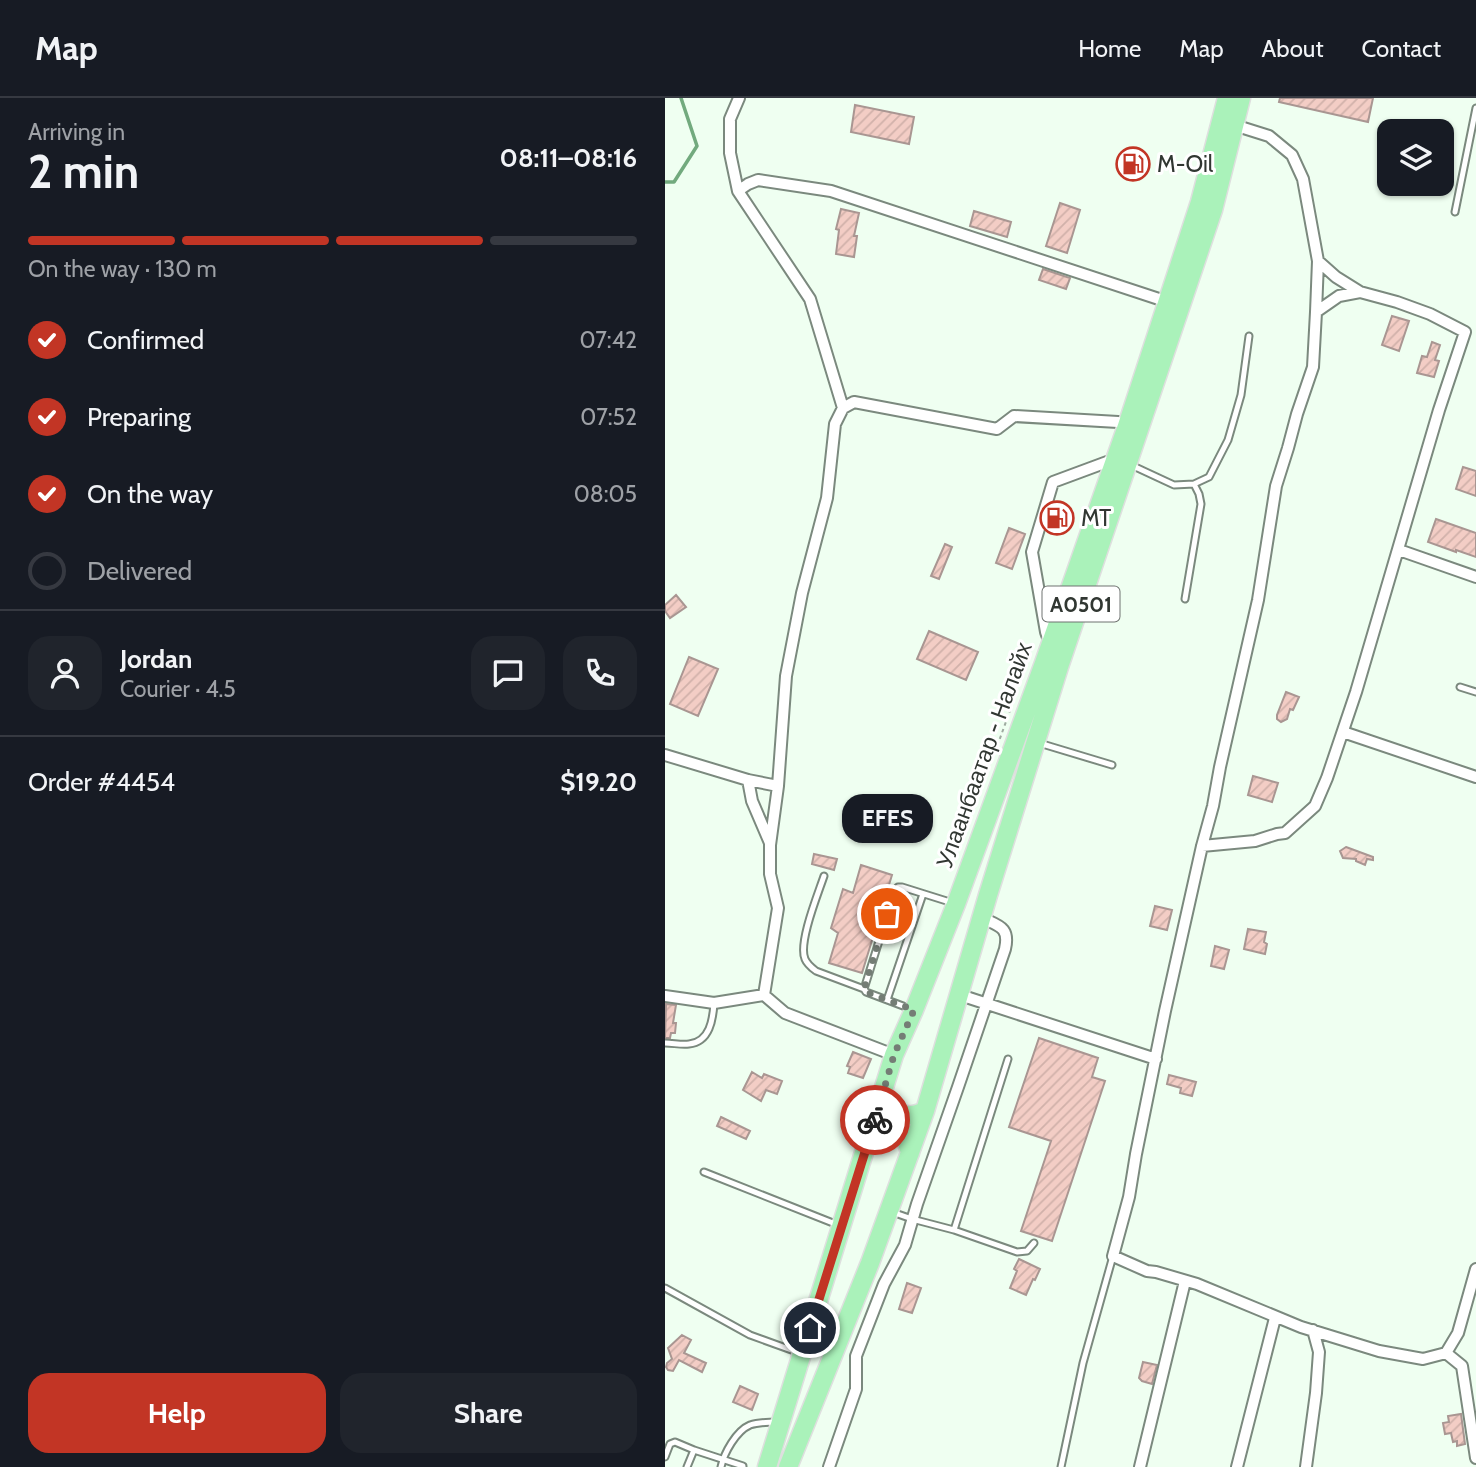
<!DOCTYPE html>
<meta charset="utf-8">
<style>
body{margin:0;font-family:Cabin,sans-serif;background:#20242c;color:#f1f3f6;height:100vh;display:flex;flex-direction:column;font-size:26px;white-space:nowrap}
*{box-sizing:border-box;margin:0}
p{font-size:23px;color:#9ea1a6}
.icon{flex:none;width:38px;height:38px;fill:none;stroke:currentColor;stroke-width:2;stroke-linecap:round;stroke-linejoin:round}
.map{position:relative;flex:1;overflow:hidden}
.details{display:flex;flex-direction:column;background:#171b24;width:665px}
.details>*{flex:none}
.buttons{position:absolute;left:712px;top:21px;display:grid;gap:14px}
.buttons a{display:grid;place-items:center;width:77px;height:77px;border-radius:14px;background:#171b24;box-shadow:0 2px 5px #0004;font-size:35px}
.pin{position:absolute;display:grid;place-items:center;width:60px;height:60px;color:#fff;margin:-30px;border:4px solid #fff;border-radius:50%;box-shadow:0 2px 7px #0007}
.courier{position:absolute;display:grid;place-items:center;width:70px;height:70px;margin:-35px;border:5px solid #c23525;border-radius:50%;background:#fff;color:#222;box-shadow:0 2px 9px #0007}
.bubble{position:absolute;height:49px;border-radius:21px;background:#171b24;box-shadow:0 2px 5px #0004;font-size:23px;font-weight:700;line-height:49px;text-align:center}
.head em{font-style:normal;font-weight:700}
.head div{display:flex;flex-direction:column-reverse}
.head{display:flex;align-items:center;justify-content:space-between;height:119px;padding:0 28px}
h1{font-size:46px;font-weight:700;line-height:52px}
.bar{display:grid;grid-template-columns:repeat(4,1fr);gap:10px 7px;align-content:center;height:84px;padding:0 28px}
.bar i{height:9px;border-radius:5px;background:#363941}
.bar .current{background:#c23525}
.bar p{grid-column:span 4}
.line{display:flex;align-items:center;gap:18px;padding:0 28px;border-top:2px solid #363941}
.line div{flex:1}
.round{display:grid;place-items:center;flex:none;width:74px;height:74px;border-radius:21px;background:#20242c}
ol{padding:0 28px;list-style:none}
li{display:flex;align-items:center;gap:21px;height:77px}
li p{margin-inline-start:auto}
li .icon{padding:7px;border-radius:50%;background:#c23525;color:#fff;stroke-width:4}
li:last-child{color:#9ea1a6}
li i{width:38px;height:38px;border:4px solid #363941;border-radius:50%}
.cta{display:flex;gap:14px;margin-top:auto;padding:14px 28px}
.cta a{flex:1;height:80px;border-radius:21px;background:#c23525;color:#fff;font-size:28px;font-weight:700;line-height:80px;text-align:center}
.cta a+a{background:#20242c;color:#f1f3f6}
header{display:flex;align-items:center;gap:42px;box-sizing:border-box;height:98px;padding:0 35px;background:#171b24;border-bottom:2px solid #363941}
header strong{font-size:33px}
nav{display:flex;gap:38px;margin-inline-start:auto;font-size:24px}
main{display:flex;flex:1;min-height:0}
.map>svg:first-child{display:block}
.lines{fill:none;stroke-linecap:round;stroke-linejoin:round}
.stream{stroke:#72aa7e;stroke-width:3.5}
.building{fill:url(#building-hatch);stroke:#a99692;stroke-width:2}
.service-casing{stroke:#7b897e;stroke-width:9}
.minor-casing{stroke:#7b897e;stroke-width:14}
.trunk-casing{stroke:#dedfde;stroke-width:21}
.path{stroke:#9eaaa0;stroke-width:2;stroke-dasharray:3.5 3.5;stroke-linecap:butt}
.service{stroke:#fff;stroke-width:5}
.minor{stroke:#fff;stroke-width:10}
.trunk{stroke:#aaf2ba;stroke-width:18}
.done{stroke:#747d75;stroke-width:7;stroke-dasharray:0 12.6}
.route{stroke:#c23525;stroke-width:9}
.labels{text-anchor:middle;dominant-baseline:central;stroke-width:6;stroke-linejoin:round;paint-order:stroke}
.shield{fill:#fff;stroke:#6f7370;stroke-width:2}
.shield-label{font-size:21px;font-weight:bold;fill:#313732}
.poi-label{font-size:23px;fill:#313732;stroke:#fff;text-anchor:start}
.street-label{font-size:23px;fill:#313732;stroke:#fff}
</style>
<header>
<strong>Map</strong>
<nav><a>Home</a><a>Map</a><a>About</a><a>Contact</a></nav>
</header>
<main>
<section class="details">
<div class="head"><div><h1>2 min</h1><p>Arriving in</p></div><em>08:11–08:16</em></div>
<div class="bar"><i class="current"></i><i class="current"></i><i class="current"></i><i></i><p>On the way · 130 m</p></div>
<ol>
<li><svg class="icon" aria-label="check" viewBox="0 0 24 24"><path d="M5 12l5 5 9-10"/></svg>Confirmed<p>07:42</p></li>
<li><svg class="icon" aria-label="check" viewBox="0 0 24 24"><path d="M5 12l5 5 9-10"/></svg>Preparing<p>07:52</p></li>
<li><svg class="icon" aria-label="check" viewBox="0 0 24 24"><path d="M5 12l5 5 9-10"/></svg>On the way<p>08:05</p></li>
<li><i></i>Delivered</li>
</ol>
<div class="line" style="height:126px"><a class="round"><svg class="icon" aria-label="person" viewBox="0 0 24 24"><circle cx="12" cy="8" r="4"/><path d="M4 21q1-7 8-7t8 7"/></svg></a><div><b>Jordan</b><p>Courier · 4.5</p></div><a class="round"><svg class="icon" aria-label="chat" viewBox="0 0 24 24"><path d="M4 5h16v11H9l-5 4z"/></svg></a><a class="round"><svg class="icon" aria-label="phone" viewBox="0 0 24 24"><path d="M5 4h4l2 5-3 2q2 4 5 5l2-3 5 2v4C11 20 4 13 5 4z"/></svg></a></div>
<div class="line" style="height:91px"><div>Order #4454</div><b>$19.20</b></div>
<div class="cta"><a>Help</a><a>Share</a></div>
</section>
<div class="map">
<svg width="811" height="1369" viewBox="0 0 811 1369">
<defs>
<pattern id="building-hatch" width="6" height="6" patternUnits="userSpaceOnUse" patternTransform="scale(1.75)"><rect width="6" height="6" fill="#f3cdc5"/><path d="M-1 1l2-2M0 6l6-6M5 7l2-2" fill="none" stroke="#d1b1aa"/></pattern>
</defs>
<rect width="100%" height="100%" fill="#effff1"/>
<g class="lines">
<path class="stream" d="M0,84H9L32,48L16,0"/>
</g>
<path class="building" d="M615,0H708L703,24L614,4Z
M190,7L249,19L244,46L186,34Z
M395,105L415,112L402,155L381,148Z
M176,111L194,115L189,138H192L189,159L171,156L174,132L171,131Z
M309,113L346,124L342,139L305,128Z
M378,171L405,180L401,191L374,182Z
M727,218L744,223L734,253L717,247Z
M767,244L775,247L770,262L774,263L769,279L752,275L757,258L762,259Z
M798,369L811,373V398L791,391Z
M771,421L811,435V459L791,452V454L763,444Z
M344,430L360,436L347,471L331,465Z
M280,446L287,449L274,481L266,478Z
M11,497L21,509L5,520L0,513V507Z
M264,533L313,554L301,582L252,561Z
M24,559L53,571L33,618L5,606Z
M621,594L634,599L628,612L625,611L622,621L616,624L612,621V617Z
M588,678L613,685L607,704L583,697Z
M681,749L708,759V762L702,761L700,767L691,763V761L678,760L675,753Z
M149,756L172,761L169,772L147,766Z
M196,767L227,777L197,875L164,865L173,835L166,830L178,791L188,795Z
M490,808L507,812L502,832L485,828Z
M583,831L601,834L599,844L602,846L600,856L579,851Z
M550,848L564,852L559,871L546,868Z
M1,906L11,907L8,925H11L10,935H6L5,940H0Z
M374,940L433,960L427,979L440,983L387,1143L356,1133L386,1043L344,1029Z
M188,954L206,961L198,980L183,975L185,969L182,968Z
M87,974L97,980L99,976L117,983L112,996L101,992L96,1003L78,992Z
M504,977L531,984L527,998L515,995L516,990L502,986Z
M56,1019L85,1033L81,1041L52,1028Z
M354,1161L375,1171L370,1182L368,1181L361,1197L345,1190L352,1173L349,1171Z
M242,1185L256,1190L247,1215L234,1211Z
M17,1237L26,1242L19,1255L41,1265L37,1274L14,1262L8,1273L3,1272L1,1269L2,1265L7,1261L3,1250Z
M478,1264L492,1267L487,1286L477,1283L474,1280Z
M75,1288L93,1296L87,1312L68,1304Z
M796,1316L800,1346L792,1348V1343L788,1344L786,1335L780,1336L778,1325L784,1324L783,1318Z"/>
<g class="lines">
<defs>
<path id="service" d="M790,114L811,10
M466,367L509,387L529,386L544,379L563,342L576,297L584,238
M520,501L536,406L534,396L529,386
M795,589L811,594
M374,645L447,667
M159,778C153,796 133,845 140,861C142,866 147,870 151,873L199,891
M222,902L258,796
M246,911L201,894L199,891L230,792L233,789H237L288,805
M0,945C8,945 16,947 24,946C45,944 48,921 49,905
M39,1074L173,1127
M227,1114L247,1121L289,1132L352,1154L362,1153L369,1145
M289,1132L343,961
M0,1190L85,1237L132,1254
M0,1359L5,1346L10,1344L29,1352L78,1368V1369
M22,1369L29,1352
M56,1369C59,1355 71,1333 85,1327C94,1324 104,1324 113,1324
M396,1369L418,1265L448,1158"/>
<path id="minor" d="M74,0L65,21V55L73,93L145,201L178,310
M569,27L604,38L627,57L638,81L653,163L651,214
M73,93L83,86L93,82L166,93L503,204
M653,163L671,179L695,194
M734,452L811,479
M385,545L381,534L367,454L388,384L450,361
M678,634L811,679
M0,657L83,682L113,688
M83,682L87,703L105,745
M537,748L590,743L612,736L620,735L650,708L662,680L691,594L774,312L800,234L765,216L732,204L695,194L674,198L651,214L648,269L632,316L623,350L611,388L593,502L555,669L548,708L537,748L500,913L471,1056L464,1099L448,1158L482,1173L491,1174L532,1186L636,1229L714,1253L758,1261L781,1255L793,1235L811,1171
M99,897L113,810L105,776V747L113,688L121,578L137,495L162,400L170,326L178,310L189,304L332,331L349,318L453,324L462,328
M295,897L491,961
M0,898L49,905L99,897L120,915L229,957
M781,1255L797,1268L811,1360
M164,1369L191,1291V1258L219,1186L240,1147L252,1106L293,989L340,851C345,829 334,828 317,820
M475,1369L520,1183
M572,1369L610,1220
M641,1369L651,1295L654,1254L648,1232"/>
<path id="trunk" d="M218,997C227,1017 240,1022 260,1013
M205,1035C216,1031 233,1032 241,1043C243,1047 244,1051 245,1055
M102,1369L229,957L249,912L291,806L379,565L462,328L535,104L562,0
M123,1369L205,1165L260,1013L323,797L394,569L548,112L576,0"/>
</defs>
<use href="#service" class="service-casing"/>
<use href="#minor" class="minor-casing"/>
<use href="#trunk" class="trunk-casing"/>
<path class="path" d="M330,654L346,610"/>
<use href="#service" class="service"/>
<use href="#minor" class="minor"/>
<use href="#trunk" class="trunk"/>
</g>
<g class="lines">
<path class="done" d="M210,1022L229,957L249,912L201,894L199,891L222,816"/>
<path class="route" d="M145,1230L210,1022"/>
</g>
<defs>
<symbol id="fuel-ring" viewBox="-11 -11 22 22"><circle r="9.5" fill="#fff" stroke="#c23525" stroke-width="1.5"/><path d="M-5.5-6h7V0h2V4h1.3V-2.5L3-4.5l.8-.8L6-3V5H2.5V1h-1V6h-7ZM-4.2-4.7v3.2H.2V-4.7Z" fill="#c23525"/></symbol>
</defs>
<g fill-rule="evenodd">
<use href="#fuel-ring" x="449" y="47" width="38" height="38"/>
<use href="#fuel-ring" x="373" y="401" width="38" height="38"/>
</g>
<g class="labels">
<rect class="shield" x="377.5" y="488.5" width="77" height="35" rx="5"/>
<g class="shield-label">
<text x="416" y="506">A0501</text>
</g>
<g class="poi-label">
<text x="492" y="66">M-Oil</text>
<text x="416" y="420">MT</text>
</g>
<g class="street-label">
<text transform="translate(319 657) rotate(-70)">Улаанбаатар - Налайх</text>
</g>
</g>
</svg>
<div class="buttons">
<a><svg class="icon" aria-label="layers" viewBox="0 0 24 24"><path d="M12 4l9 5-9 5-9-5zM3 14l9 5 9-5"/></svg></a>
</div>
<div class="pin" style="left:222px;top:816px;background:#ea580c"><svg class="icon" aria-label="bag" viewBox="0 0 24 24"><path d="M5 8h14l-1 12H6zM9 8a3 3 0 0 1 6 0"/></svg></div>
<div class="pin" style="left:145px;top:1230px;background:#1f2937"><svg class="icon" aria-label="home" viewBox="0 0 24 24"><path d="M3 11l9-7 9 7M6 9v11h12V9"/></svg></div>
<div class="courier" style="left:210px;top:1022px"><svg class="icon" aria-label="bike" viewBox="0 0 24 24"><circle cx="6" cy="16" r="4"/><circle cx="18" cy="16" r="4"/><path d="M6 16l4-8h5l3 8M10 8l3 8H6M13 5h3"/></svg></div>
<div class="bubble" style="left:177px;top:696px;width:91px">EFES</div>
</div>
</main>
